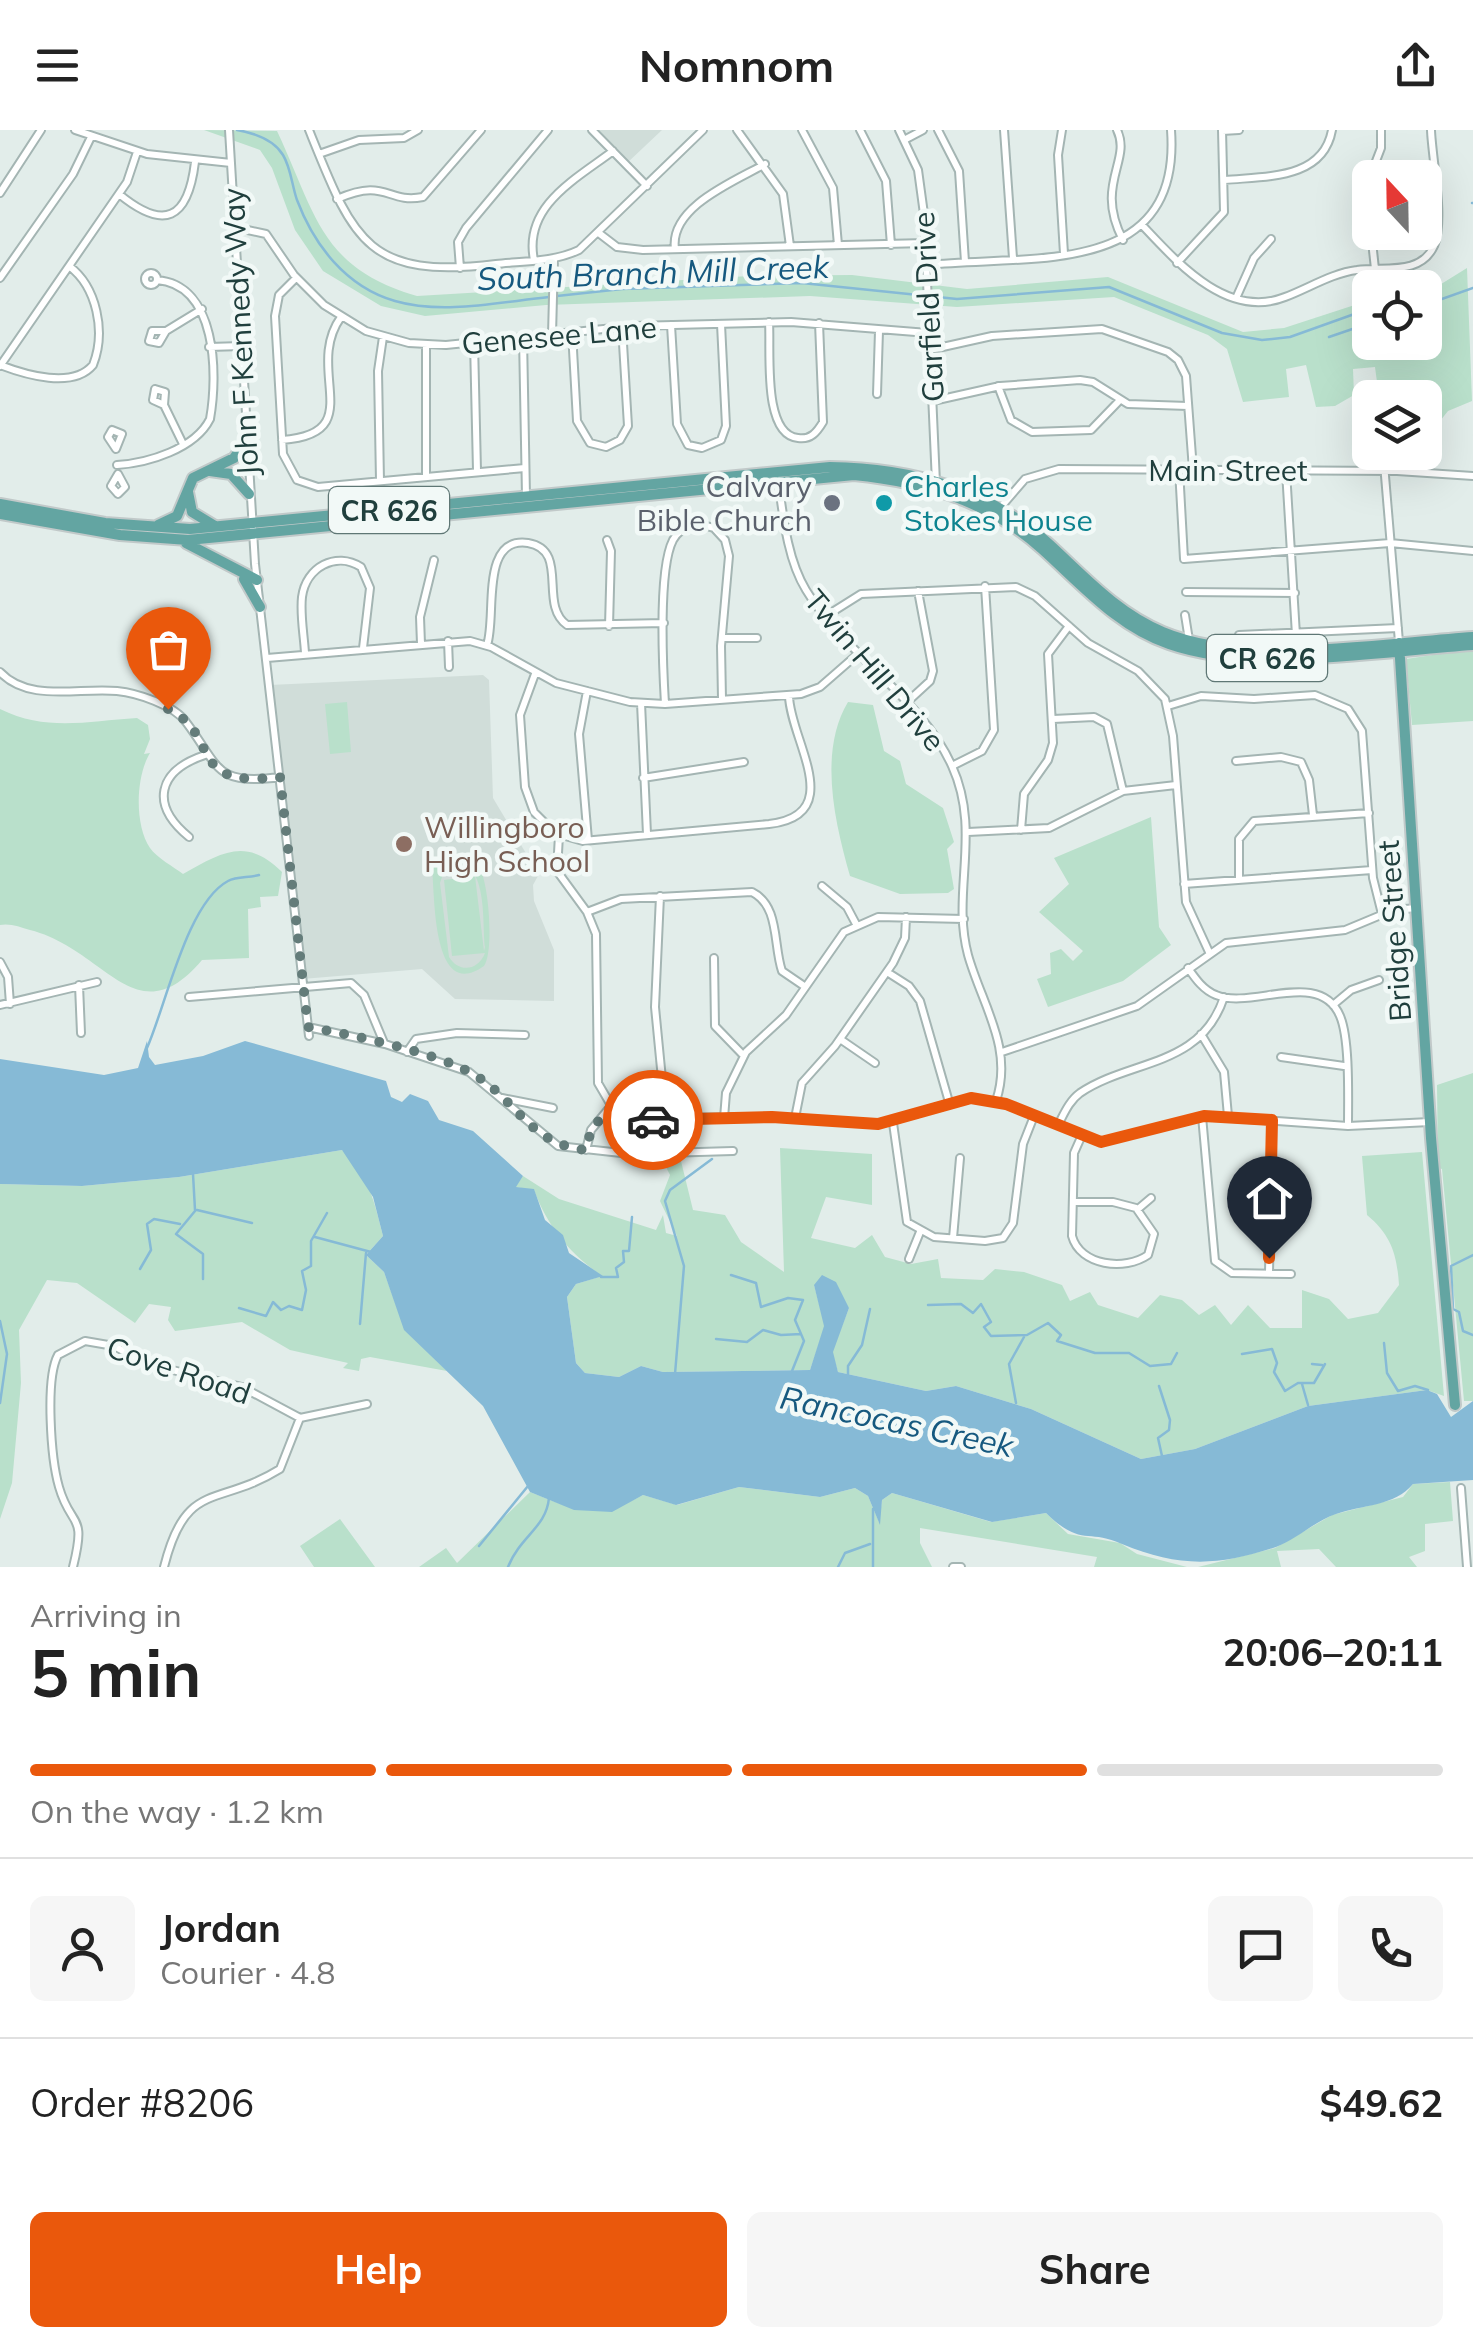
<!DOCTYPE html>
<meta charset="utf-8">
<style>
body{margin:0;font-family:Mulish,sans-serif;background:#f6f6f6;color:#222;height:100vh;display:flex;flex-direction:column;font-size:38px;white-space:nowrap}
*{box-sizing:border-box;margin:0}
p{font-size:32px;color:#767676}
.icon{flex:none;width:55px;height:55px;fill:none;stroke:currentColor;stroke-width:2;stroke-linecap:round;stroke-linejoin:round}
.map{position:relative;height:1437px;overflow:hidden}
.panel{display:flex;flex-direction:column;background:#fff;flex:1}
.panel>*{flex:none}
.needle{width:65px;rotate:338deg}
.tools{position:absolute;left:1352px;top:30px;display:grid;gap:20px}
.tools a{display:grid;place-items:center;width:90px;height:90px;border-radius:15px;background:#fff;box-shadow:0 10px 40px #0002;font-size:50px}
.pin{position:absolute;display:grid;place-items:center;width:85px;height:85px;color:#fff;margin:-102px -42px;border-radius:50% 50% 50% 0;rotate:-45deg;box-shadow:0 0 10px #0007}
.pin .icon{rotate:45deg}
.courier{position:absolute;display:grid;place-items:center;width:100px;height:100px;margin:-50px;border:8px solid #ea580c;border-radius:50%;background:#fff;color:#222;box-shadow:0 2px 12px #0007}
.head em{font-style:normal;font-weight:700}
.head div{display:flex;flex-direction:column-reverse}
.head{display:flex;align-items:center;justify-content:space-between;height:170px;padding:0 30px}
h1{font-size:65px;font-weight:700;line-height:75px}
.bar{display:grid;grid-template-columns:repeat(4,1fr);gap:15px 10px;align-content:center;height:120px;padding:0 30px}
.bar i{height:12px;border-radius:8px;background:#e0e0e0}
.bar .on{background:#ea580c}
.bar p{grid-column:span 4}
.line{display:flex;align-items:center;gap:25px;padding:0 30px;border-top:2px solid #e0e0e0}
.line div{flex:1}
.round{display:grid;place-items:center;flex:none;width:105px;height:105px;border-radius:15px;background:#f6f6f6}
.primary-button{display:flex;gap:20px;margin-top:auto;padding:20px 30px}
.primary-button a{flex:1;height:115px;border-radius:15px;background:#ea580c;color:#fff;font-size:40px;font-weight:700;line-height:115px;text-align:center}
.primary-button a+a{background:#f6f6f6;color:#222}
header{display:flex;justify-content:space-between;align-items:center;height:130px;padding:0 30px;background:#fff;font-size:45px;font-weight:700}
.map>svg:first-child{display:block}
.built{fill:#d0ddd9}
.green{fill:#b9e0cb;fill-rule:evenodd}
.water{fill:#86bad6}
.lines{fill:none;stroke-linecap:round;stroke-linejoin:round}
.stream{stroke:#86bad6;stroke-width:2.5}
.minor-casing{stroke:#a4b5b3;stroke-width:10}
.major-casing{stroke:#c1c9c9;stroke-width:14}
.minor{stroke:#fff;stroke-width:6}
.major{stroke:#63a5a2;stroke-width:10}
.done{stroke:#647c7a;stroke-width:10;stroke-dasharray:0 18}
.route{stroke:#ea580c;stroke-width:12}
.worship-dot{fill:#6b7280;stroke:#f2f9f7;stroke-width:4}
.culture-dot{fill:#0f9aa8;stroke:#f2f9f7;stroke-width:4}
.education-dot{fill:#8d6e63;stroke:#f2f9f7;stroke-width:4}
.labels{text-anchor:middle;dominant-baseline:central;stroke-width:9;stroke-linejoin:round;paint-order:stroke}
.shield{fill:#f2f9f7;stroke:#5f7775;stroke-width:2.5}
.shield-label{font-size:28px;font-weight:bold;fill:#203f3d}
.street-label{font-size:30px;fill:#203f3d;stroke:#f2f9f7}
.worship-label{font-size:30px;fill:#5b616d;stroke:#f2f9f7;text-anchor:end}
.culture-label{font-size:30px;fill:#0d838f;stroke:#f2f9f7;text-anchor:start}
.education-label{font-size:30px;fill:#785e54;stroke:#f2f9f7;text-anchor:start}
.water-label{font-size:32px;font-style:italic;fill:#16597f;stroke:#f2f9f7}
</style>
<header><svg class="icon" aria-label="menu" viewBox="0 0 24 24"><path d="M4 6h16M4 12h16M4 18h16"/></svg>Nomnom<svg class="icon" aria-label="share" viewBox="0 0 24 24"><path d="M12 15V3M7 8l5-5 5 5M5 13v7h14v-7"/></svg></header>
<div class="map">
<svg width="1473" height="1437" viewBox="0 0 1473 1437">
<rect width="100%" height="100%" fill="#e2edea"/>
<path class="built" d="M592,0H662L626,34Z
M483,545L489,550L493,668L527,725L544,735L533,755L534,771L554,820V871L455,869L422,839L302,849L270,555Z"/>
<path class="green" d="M204,0L277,1C316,84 320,138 417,166L749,146L852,145L967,159L1108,147L1243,202L1284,198L1370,170V212H1425V164L1467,138L1472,271L1448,281L1436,296L1425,297V268L1379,267L1375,237L1353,239L1354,265L1335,276L1316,277L1306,235L1286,239L1289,267L1243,272L1227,219L1208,205L1114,167L957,177L810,166L546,175L425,186L381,176L323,141L295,100L272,38L260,20Z
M1473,519V591L1412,595L1406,529Z
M347,572L351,622L330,624L325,574Z
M848,572L873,575L884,621L900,631L906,654L943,678L954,712L947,719L954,759L948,763L900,764L850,746C835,693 818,622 848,572Z
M0,579C47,602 87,591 137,588L148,595L150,609L144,624L150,623C136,646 134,694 150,718C157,728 174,737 183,744C221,723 246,706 282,742L278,766L260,767L261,777L248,779L249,828L202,830C136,908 106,819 30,800C20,797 10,793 0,795Z
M1151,687L1159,797L1171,815L1123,851L1048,877L1037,849L1051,844L1050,823L1061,819L1073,831L1083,821L1039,782L1069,754L1054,728Z
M460,726C468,728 475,730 480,739C489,755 494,822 484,836C432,873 435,766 432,738ZM458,732C488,738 482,792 485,817L484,821L475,746L444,750L452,826L485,823C478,841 459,843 449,827L440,753L445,738Z
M1473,943V1271H1464L1442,1039L1438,1038L1437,955Z
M780,1018L872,1024V1075L826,1067L811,1108L855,1118L872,1105L885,1127L911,1134L938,1129L941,1148L983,1150L995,1139L1024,1142L1062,1155L1070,1171L1090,1162L1098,1175L1138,1188L1160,1165L1182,1170L1199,1185L1215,1175L1231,1195L1248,1175L1270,1198H1302V1160L1329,1169L1348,1189L1378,1183L1399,1155C1397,1124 1391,1105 1367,1085L1362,1026L1422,1022L1444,1266L1427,1260L1308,1276L1195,1319L1141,1329L1031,1279L956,1256L926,1261L838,1242L832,1222L849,1178L814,1155L825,1196L810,1240L663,1242L641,1236L619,1247L585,1243L576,1233L567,1167L576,1154L602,1146C569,1123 548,1097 534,1060L515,1057L523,1046L559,1069L656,1100L663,1085L666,1103L677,1106L660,1071L670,1045L661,1027H680L693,1080L725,1085L741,1112L784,1142Z
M342,1020C367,1037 376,1078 383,1106L366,1125L384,1142L405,1200L447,1241L370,1227L361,1229L359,1241L343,1238L348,1233L290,1220L242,1192L175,1201L168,1190L171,1177L149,1174L135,1193L77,1153L47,1150L19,1200L21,1253L12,1353L0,1389V1054L82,1056L179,1047Z
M1450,1352L1453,1391L1425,1394V1421L1409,1427L1417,1437H1336L1319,1419L1277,1421L1281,1437H1198L1275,1418L1332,1385L1403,1367L1413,1354Z
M739,1357L820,1367L855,1358L868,1366L879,1392L882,1370L892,1363L991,1392L1046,1383L1068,1404L1120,1413L1137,1424L1187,1437H1094L1097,1427L920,1398V1413L932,1437H419L446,1418L457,1433L530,1362C577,1381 596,1390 643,1365L677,1375Z
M340,1389L375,1437H314L300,1416Z"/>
<path class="water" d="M147,911L149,927L155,935L203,926L245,911L386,951L391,967L402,972L410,964L428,971L439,990L473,1001L523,1046L516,1057L534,1059L545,1090L563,1105L569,1123L603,1146L576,1154L567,1167L576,1233L585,1243L619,1247L641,1236L663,1242L810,1240L824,1196L814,1155L822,1145L836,1152L849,1178L833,1222L838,1242L926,1261L956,1256L1031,1279L1141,1329L1195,1319L1308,1276L1427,1260L1437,1264L1451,1287L1473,1271V1350L1413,1354C1395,1376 1362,1375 1336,1384C1315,1391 1297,1409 1276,1417C1216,1437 1178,1437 1122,1414C1087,1398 1082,1418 1046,1383L992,1392L892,1363L882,1370L880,1395L868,1366L855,1358L820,1367L739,1357L676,1375L643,1365L612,1382L574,1380L530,1362L483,1276L404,1200L384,1142L366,1125L383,1106L373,1067L342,1020L179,1047L82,1056L0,1054V929L104,945L138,938Z"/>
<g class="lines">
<path class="stream" d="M237,0C254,3 274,10 283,25C291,38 292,56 297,70C314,115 346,157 395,171C443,185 500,172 549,167
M1472,73H1473
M557,166L622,159L802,153L957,169L1109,157L1222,203L1262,210L1290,207L1360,182L1366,184L1362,191L1365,194
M1425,175L1473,158
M1329,207L1370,193
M147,918C166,875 187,773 228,751C237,746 249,748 259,745
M193,1044L195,1080
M197,1080L252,1093
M195,1081L176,1104L203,1124V1149
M315,1107L371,1122
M1473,1125L1451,1136L1453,1179L1459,1182L1463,1201L1473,1205
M140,1139L151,1120L147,1094L154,1089L180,1094
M731,1145L756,1153L761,1177L788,1168L803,1170L795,1190L804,1211L792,1241
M601,1147H618L616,1138L624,1132L623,1121H629L632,1087
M928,1175L961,1174L973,1183L981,1174L991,1192L984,1197L991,1206L1027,1205L1048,1193L1061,1205L1057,1211L1095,1223H1129L1150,1236L1171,1234L1177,1223
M239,1178L266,1186L273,1172L281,1180L289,1176L302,1180L306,1160L302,1141L311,1136V1111L327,1083
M0,1191L7,1224L0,1273
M360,1194L366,1123
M716,1209L747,1212L763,1200L781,1205L801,1204
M1384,1213L1387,1243L1398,1261L1415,1256L1428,1260
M1242,1224L1272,1219L1277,1233L1274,1242L1285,1261L1298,1253H1314L1325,1234
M1312,1234L1322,1235
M675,1244L684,1136L665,1071L670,1060L712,1029
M848,1247V1236L862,1215L870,1179
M1302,1254L1308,1275
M1159,1256L1170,1290L1169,1300L1158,1308L1162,1326
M1016,1273L1009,1234L1024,1207
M873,1379V1437
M479,1416L528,1356
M508,1437C521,1405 546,1398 549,1368
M838,1437L845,1423L870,1414"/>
<defs>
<path id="minor" d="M75,0L147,24L231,33
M229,0L255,434L309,906
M309,0C353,109 366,150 496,134C523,131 554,132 579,120L703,0
M592,0L647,56
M737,0L783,64L790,116
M802,0L833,58L838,115
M860,0L886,51L891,115
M899,0L918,40L924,84L936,353
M938,0L959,41L965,132
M1004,0L1013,128
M1062,0L1058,25L1064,124
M1117,0C1132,31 1094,54 1123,110
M1222,1L1239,0
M904,10L923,0
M319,24L359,10L404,8L418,0
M1225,50C1265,46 1323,50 1332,0
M0,63L41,0
M119,64C164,101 188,90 195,32
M337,69C387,47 386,74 423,67L481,0
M1370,86L1368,52L1381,18V0
M1142,95C1177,132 1227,190 1285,167C1309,158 1332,143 1357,140C1384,136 1420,146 1434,116C1445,90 1432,29 1431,0
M234,97L266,104L294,145L324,175L366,201L409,213L446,215L633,196L791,192L928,203
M1371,102L1375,139
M600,104L617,117L643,120L926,113
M675,119C669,77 735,51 765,34
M534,130C523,76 576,49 613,21
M1177,133L1224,82L1222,0
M928,135C1029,124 1182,150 1171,0
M460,138L458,112L466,98L548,0
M145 149a6 6 0 1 1 12 0a6 6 0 1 1-12 0Z
M0,148L73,44L91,7
M296,148L279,165L275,186L283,324L297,350L318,357L525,338
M1237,166L1254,128L1271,109
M769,192C771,220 762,305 798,308C811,310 817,302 823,292L819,193
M671,195L677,294L688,315L702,318L721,310L726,296L721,194
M166,201L159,213L149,211L152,201Z
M166,201L202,179
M572,202L577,291L590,313L606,317L620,310L628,296L622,197
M552,205L554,128
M523,207L526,366
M474,212L477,341
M426,214V346
M209,217L242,216
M929,220L992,206L1102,199L1168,222L1178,230L1186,246L1193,340
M0,235C26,245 73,259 93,235C106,202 97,157 69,136
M0,236L127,52L137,22
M998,256L1011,290L1032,302L1091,300L1120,270
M155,259L165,262L164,275L153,270Z
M877,264L879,201
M933,271L1000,256L1080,250L1093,252L1128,274L1188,276
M164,275L183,314
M112,300L122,304L116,319L108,307Z
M282,310C370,304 303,240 341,187
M1383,322L1399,512
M117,335C148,333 195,319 210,289C218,244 217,155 157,150
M1179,339L1184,429L1390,413L1473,421
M1286,341L1296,505
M118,344L125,357L118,364L111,356Z
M778,349C783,385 787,429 806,460C845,525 921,567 952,636C982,702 951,762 968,825C982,875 1014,918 996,971
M380,351L378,241L383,207
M1000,378L1025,349L1059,339L1397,341L1473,346
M607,410L611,421L609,496
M1186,462L1295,463
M1185,485L1189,510
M826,486L861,464L1016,457L1035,466L1088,513L1138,541L1165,569L1173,606L1186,772L1209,822
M1239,505L1398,498
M722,508H757
M448,511L449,537
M421,514L420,487L434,430
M487,515C497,487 479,406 528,413C570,420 538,475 567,495L664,493
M305,523C304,505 300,485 302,467C306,437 336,421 361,437L370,458L363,518
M267,528L470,511L491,517L556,553L630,572L665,574L801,564L820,557L859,523
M0,542C29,573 79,557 117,561C137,563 174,575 186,592C220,637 214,656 280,647
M535,544L520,585L525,657L534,682L555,703L583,711L769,694C848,685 790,610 789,566
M587,561L579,604L588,710
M641,573L647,704
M665,574C663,540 658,439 673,410C682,394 699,393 714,398L725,410L729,426L721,516L722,569
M905,574L930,551L933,541L918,461
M1168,576L1201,566L1254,569L1315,565L1348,579L1362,601L1373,748L1382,784
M1053,589L1094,587L1107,594L1123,661
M1236,631L1281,627L1301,632L1309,650L1313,685
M952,636L982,621L994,600L985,456
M643,648L744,632
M1021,700L1024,664L1048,630L1053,613L1048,524L1069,496
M968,702L1049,698L1123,661L1176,655
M559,705L557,741L587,782L596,804L598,953L612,977L632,988L772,987L879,994L971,968L1006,974L1101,1012L1205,986L1348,996L1430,992
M189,707C150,675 157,641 205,625
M1239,750V709L1254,691L1369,683
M1184,754L1372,740
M822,756L847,777L856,794
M660,766L655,877L666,990
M587,782L621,769L752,762C780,776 773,815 782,841L804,856
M714,828L715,896L744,926
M0,832L8,847L10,874
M1188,838C1195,848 1203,860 1216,865C1251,880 1320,838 1340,886C1350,909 1348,969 1348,996
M887,842L909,856L920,871L949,972
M79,855L81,903
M189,867L351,853L364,865L384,913
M0,875L97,852
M1333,875L1351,860L1379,850
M308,897L385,914L469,942L558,1016L630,1024L733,1021
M1201,904L1224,942L1228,986
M840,909L875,933
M407,922L416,909L457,903L525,905
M1002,922L1137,876L1226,813L1345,800L1393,780L1417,778
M1281,927L1344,936
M502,968L553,978
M1202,986L1215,1131L1232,1143L1291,1144
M724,988L726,963L746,922L786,885L844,802L878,787L964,789
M795,988L802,953L835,916L893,833L905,808L906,787
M893,993L907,1092L934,1107L985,1111L1003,1108L1013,1093L1023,1014L1034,986
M1058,995C1064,984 1069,971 1080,963C1130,929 1201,938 1224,867
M586,1020L591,1000L611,976
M1075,1072H1113L1136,1078L1154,1104L1148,1125C1125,1141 1080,1136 1072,1106L1074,1023L1082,1005
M1138,1079L1151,1068
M953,1108L960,1028
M909,1129L920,1102
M1269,1143L1272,990
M300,1288L367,1274
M1461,1358L1467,1437
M73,1437C87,1381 71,1399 59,1357C51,1329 45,1249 58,1225L85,1211L114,1216L148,1234L242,1257L300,1288L280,1339C217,1378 186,1349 164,1437
M953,1437H961"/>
<path id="major" d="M210,341L231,344L249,364
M188,362L192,382L215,396
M0,374L105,393L190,399L830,337C910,338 989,359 1049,414C1084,446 1117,483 1163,502C1246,537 1382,513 1473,507
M0,384L120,405L188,410L854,345C924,352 989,371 1042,419C1081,454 1118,497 1169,514C1255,544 1382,521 1473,515
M158,395L177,386L193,348L234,328L245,313
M186,413L257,450
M244,449L260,477
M1399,513L1431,1008L1455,1275"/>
</defs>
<use href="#minor" class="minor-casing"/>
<use href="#major" class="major-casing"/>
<use href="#minor" class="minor"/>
<use href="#major" class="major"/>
</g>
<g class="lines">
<path class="done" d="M168,579C223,606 184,659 280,647L308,897C352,905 435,922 473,944C518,970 528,1014 586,1020L591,1000L611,976L632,988L653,990"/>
<path class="route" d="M653,990L772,987L878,994L971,968L1006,974L1101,1012L1204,986L1272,990L1269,1128"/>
</g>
<circle class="worship-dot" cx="832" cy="373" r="10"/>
<circle class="culture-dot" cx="884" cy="373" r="10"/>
<circle class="education-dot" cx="404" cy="714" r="10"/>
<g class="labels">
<g class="shield">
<rect x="329" y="357" width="120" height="46" rx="8"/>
<rect x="1207" y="505" width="120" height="46" rx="8"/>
</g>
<g class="shield-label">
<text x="389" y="380">CR 626</text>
<text x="1267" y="528">CR 626</text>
</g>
<g class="street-label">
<text transform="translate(928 177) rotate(-93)">Garfield Drive</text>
<text transform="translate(240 202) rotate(-93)">John F Kennedy Way</text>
<text transform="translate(559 205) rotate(-5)">Genesee Lane</text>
<text x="1228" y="340">Main Street</text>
<text transform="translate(875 540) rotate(50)">Twin Hill Drive</text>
<text transform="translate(1394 801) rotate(-94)">Bridge Street</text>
<text transform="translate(179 1240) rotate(19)">Cove Road</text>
</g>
<g class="worship-label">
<text x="812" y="356">Calvary<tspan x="812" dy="34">Bible Church</tspan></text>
</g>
<g class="culture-label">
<text x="904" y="356">Charles<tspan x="904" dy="34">Stokes House</tspan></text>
</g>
<g class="education-label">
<text x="424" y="697">Willingboro<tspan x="424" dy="34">High School</tspan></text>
</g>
<g class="water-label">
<text transform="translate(653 142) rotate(-2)">South Branch Mill Creek</text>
<text transform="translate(897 1291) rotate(12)">Rancocas Creek</text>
</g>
</g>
</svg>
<div class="tools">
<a><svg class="needle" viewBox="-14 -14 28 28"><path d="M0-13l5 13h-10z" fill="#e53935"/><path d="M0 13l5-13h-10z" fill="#767676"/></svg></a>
<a><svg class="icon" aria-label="locate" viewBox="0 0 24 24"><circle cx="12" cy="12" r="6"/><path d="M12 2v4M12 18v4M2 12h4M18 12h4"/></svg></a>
<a><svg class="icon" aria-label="layers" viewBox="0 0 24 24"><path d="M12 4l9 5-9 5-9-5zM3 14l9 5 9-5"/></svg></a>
</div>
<div class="pin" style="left:168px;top:579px;background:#ea580c"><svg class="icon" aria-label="bag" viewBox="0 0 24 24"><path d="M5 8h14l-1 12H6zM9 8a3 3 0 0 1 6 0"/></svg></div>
<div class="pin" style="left:1269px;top:1128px;background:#1f2937"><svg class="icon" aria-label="home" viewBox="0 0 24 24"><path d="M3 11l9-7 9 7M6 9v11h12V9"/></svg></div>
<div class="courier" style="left:653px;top:990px"><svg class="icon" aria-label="car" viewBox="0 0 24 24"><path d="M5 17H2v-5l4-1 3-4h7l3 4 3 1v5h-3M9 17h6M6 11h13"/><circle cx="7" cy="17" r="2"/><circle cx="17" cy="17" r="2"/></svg></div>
</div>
<section class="panel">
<div class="head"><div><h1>5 min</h1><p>Arriving in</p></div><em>20:06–20:11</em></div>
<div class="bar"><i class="on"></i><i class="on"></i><i class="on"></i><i></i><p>On the way · 1.2 km</p></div>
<div class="line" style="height:180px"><a class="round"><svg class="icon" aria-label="person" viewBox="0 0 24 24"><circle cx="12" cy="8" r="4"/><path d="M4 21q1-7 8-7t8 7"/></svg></a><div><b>Jordan</b><p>Courier · 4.8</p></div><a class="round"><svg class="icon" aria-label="chat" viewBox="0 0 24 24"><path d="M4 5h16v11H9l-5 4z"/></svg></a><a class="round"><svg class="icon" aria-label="phone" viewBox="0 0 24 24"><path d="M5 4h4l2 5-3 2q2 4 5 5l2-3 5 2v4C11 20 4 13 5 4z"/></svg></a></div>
<div class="line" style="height:130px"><div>Order #8206</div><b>$49.62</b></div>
<div class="primary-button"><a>Help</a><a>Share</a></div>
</section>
